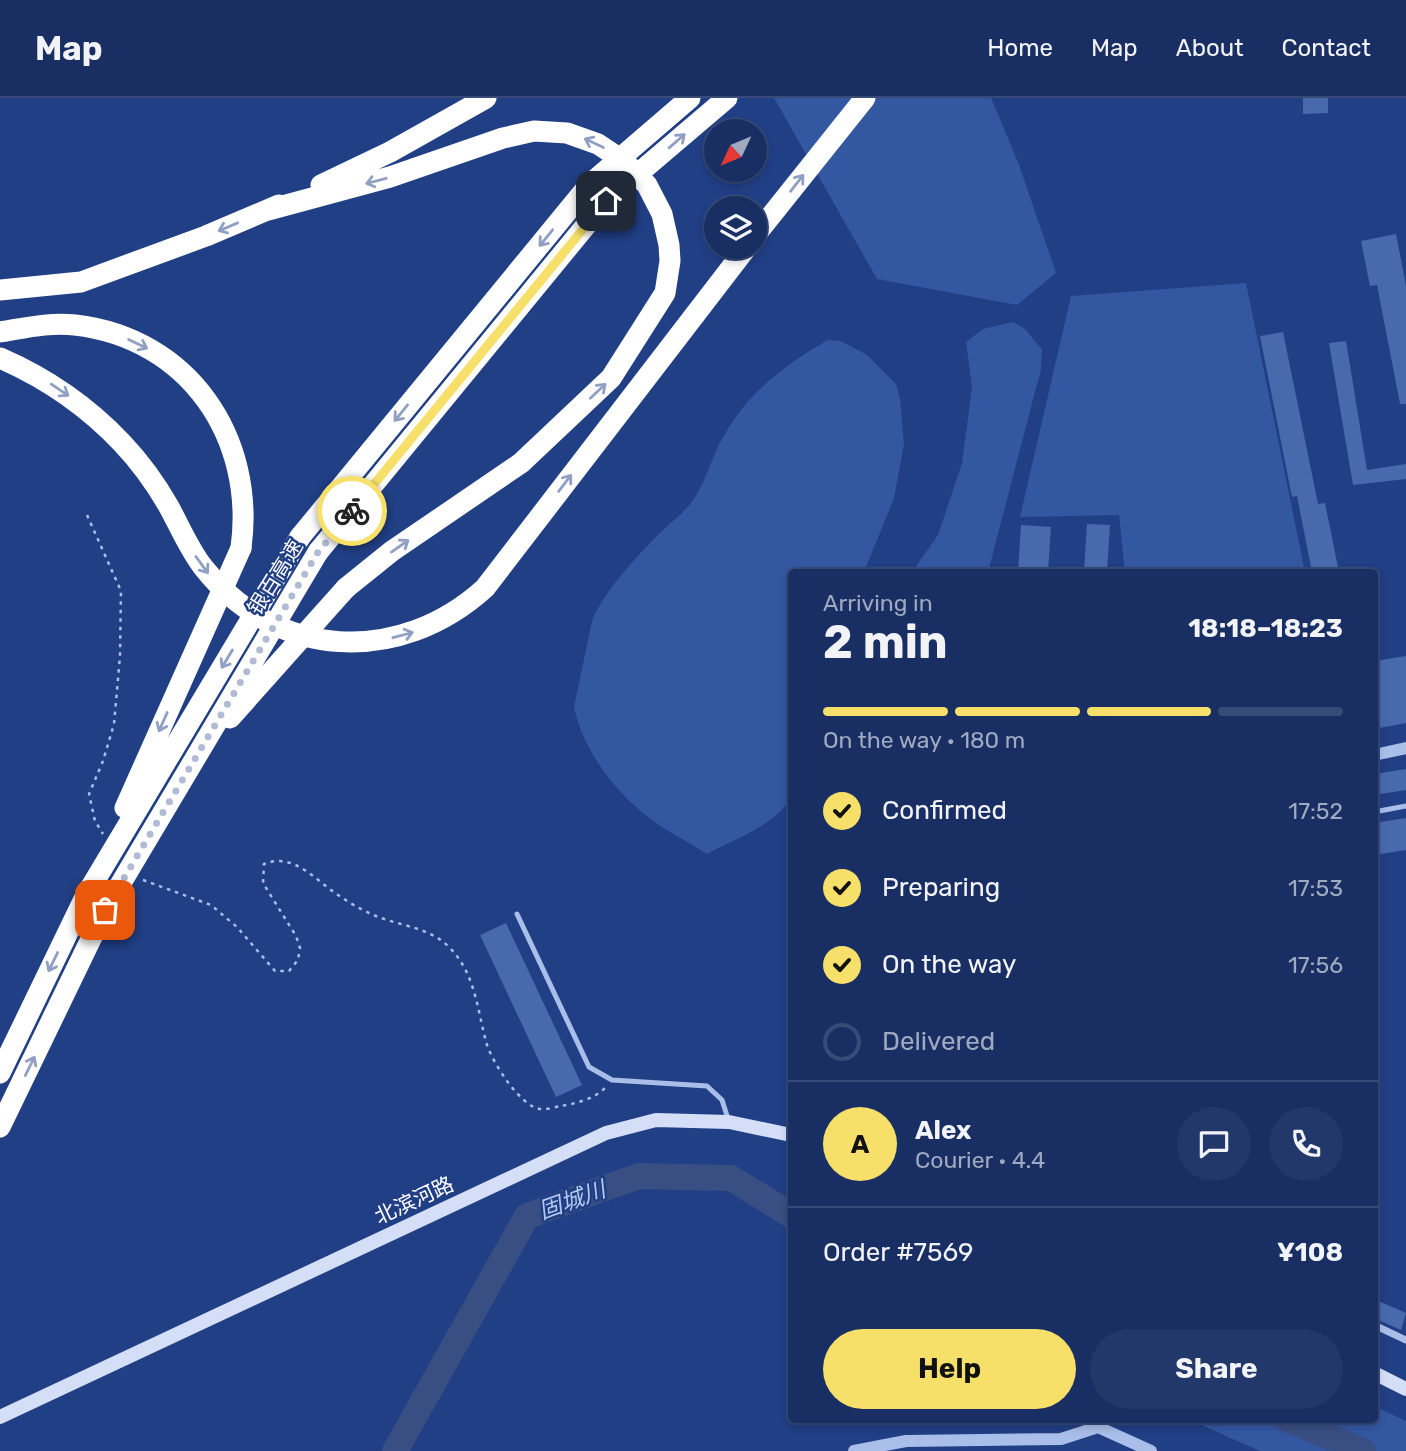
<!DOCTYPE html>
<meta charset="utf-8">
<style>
body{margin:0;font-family:Rubik,"Noto Sans SC",sans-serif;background:#22376a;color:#f1f3f6;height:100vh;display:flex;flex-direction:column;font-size:26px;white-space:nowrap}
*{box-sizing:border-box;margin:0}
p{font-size:23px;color:#9fa9bf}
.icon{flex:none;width:38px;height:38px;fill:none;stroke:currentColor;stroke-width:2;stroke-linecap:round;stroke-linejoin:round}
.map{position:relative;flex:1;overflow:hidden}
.panel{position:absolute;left:788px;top:471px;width:590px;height:854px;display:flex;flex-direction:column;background:#192f64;border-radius:7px;box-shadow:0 4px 10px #0003,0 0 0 2px #374a78}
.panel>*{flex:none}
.needle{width:46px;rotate:226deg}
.fabs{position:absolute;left:704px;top:21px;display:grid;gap:14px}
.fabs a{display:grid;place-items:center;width:63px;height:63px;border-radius:50%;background:#192f64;box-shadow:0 4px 10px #0003,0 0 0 2px #374a78;font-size:35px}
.pin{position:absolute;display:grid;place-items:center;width:60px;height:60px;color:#fff;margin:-30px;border-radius:14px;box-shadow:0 4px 10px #0006}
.courier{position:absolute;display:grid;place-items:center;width:70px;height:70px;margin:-35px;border:5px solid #f6e06a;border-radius:50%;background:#fff;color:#222;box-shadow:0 2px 9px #0007}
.overview em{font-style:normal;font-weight:700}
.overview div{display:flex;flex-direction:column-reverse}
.overview{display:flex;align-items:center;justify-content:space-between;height:119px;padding:0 35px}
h1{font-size:46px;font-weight:700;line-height:52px}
.bar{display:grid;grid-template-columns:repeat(4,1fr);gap:10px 7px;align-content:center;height:84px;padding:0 35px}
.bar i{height:9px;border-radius:5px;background:#374a78}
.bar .current{background:#f6e06a}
.bar p{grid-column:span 4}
.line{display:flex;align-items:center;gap:18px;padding:0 35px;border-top:2px solid #374a78}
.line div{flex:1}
.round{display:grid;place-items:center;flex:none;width:74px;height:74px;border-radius:37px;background:#22376a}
ol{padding:0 35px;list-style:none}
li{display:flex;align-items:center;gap:21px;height:77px}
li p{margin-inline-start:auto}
li .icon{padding:7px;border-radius:50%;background:#f6e06a;color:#111;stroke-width:4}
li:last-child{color:#9fa9bf}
li i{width:38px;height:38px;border:4px solid #374a78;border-radius:50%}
.action{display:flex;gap:14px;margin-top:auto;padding:14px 35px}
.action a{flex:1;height:80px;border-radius:42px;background:#f6e06a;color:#111;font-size:28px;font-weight:700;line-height:80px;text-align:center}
.action a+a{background:#22376a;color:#f1f3f6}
header{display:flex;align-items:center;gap:42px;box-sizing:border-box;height:98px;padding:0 35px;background:#192f64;border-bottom:2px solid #374a78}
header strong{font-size:33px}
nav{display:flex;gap:38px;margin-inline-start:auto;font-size:24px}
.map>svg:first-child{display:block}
.green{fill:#3457a2}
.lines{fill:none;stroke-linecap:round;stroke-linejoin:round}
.river{stroke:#394f83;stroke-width:26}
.building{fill:#4969ad}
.path{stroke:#a9bee9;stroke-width:2.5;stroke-dasharray:3.5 5;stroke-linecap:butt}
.service{stroke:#a9bee9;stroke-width:5}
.minor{stroke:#a9bee9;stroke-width:7}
.tertiary{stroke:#a9bee9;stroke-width:12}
.secondary{stroke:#d4dff7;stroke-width:14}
.motorway{stroke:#fff;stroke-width:21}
.motorway-bridge{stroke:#fff;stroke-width:21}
.oneway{stroke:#909fc2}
.done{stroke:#b1bcd4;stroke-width:7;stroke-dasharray:0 12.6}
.route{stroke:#f6e06a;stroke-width:9}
.labels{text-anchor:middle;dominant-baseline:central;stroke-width:5;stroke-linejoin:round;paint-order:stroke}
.street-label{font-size:21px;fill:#fff;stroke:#213f85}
.water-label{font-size:23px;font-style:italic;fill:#b5c8f1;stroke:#213f85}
</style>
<header>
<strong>Map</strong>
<nav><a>Home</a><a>Map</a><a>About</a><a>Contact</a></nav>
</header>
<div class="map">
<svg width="1406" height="1353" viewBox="0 0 1406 1353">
<rect width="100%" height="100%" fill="#213f85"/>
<path class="green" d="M774,0H991L1018,64L1056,175L1017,207L877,181Z
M1246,185L1305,474H1125L1119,417L1020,419L1071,198Z
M1013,224L1025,231L1042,252L1041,271L988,474H912L938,437L962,365L972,289L966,244L983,231Z
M828,242L841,243L867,257L896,286L900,301L904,346L894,400L864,474H791V700C774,728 735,741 707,756C690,745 672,736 656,725C619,699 583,654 574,609L592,523C604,493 637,458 660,435C671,424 686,413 694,401C706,383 711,361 721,343C745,297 784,267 828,242Z
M1374,1308L1406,1323V1353H1260L1188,1321H1374Z"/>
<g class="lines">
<path class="river" d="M1287,1321L1363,1353
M395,1353L527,1118L639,1078L731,1080L791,1117"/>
</g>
<path class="building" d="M1303,0H1328V15L1303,16Z
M1396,136L1406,188V306H1400L1377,187L1370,188L1361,143Z
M1283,234L1318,406L1325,405L1339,474H1312L1297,398L1292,399L1260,238Z
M1346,243L1367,372L1406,366V381L1353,387L1329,245Z
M1087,426L1110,427L1107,474H1084Z
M1021,427L1051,429L1048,474H1018Z
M1406,558V625L1374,631V563Z
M1406,671V692L1374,697V676Z
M1406,720V752L1374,757V725Z
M506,825L582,987L556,999L480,837Z
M1374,1201L1406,1215L1401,1232L1374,1220Z"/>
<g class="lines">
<path class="path" d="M87,417L121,493L120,558L114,626L103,663L89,696L95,723L103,736
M143,782L211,807L237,829L275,873H289L298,862L300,850L296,838L263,785L264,766C294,754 315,782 338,797C350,805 363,813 376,818C400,828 429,829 449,849C476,876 477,912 487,947C493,965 520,1008 540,1011C546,1012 555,1009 561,1008C577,1005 594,1001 605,990"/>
<path class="service" d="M1374,714L1406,708
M517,816L589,969L612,982L707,988L722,1002L729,1024"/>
<path class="minor" d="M1374,1227L1406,1242"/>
<path class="tertiary" d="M1374,657L1406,650
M854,1353L906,1343L1061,1341L1098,1329L1151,1353"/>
<path class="secondary" d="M1374,1275L1406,1291
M0,1319L606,1035L656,1022L729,1024L791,1037"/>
<path class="motorway" d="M321,87L390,54L486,0
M268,112L390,79L503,40L534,33L567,35L598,46L625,64L647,87L662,116L669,147L670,163L665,195L611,280L521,365L392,453L346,490
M754,139L865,0
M0,192L81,184L206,138L279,107
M0,234C25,230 50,224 75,227C189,240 256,340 241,450
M0,260C46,280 87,308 122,345C140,364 156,386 169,409C180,429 189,451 203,469C276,562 399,568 485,490L747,149
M300,439L589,87
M318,454L606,103"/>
<path class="motorway-bridge" d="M589,87L690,0
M606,103L727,0
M230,620L346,490
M125,710L241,450
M0,975L85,799L300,439
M0,1029L105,812L318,454"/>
</g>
<defs><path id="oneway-shaft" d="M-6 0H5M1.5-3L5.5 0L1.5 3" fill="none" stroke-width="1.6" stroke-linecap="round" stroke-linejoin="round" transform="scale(1.75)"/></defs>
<g class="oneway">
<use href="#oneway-shaft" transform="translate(677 43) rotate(-41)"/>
<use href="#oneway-shaft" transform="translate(594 45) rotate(-155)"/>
<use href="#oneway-shaft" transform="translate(376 83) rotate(165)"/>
<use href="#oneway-shaft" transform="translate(797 85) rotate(-52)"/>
<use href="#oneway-shaft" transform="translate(228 129) rotate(157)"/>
<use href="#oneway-shaft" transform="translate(546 140) rotate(129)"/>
<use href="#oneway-shaft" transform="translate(138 246) rotate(26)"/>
<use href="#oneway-shaft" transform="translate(60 292) rotate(34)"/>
<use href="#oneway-shaft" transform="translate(598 293) rotate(-43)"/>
<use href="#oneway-shaft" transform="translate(401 315) rotate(129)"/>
<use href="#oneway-shaft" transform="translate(565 385) rotate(-53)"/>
<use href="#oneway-shaft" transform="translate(400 448) rotate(-35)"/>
<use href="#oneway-shaft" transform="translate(202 467) rotate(54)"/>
<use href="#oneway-shaft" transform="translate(403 537) rotate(-15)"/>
<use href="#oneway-shaft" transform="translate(227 561) rotate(121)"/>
<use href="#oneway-shaft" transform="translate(163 624) rotate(114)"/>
<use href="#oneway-shaft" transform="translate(53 864) rotate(116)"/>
<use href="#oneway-shaft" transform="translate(30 968) rotate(-64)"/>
</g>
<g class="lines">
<path class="done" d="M105,812L318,454L352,413"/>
<path class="route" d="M352,413L606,103"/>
</g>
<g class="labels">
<g class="street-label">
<text transform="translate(275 479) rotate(-58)">银百高速</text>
<text transform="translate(414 1102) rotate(-25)">北滨河路</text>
</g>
<g class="water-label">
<text transform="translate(572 1102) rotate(-20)">固城川</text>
</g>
</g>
</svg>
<div class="fabs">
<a><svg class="needle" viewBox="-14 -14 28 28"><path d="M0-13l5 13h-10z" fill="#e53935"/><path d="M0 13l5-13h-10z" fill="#9fa9bf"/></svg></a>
<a><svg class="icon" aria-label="layers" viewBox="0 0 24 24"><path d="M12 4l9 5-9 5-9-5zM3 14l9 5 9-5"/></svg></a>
</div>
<div class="pin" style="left:105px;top:812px;background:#ea580c"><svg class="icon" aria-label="bag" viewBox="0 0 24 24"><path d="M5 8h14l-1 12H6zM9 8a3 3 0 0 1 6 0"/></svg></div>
<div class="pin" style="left:606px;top:103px;background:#1f2937"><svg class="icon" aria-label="home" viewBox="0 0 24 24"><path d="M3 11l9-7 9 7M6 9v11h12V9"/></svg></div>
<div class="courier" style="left:352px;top:413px"><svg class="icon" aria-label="bike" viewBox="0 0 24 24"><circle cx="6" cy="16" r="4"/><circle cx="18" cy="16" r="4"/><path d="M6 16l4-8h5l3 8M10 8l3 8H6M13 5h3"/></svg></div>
<section class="panel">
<div class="overview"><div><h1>2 min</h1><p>Arriving in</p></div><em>18:18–18:23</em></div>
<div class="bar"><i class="current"></i><i class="current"></i><i class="current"></i><i></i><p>On the way · 180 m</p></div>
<ol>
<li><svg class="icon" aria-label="check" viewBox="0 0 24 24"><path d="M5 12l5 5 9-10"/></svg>Confirmed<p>17:52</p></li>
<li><svg class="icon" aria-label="check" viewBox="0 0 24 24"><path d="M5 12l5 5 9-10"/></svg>Preparing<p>17:53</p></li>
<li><svg class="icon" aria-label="check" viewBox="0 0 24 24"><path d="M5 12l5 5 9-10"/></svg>On the way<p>17:56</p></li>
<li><i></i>Delivered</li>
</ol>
<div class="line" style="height:126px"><b class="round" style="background:#f6e06a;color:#111">A</b><div><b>Alex</b><p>Courier · 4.4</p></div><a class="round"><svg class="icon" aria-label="chat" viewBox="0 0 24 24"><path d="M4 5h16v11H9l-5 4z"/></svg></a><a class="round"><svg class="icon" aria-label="phone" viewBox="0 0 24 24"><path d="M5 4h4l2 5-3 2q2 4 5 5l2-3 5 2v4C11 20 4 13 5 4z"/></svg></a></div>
<div class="line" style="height:91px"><div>Order #7569</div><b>¥108</b></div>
<div class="action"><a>Help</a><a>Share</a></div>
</section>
</div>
